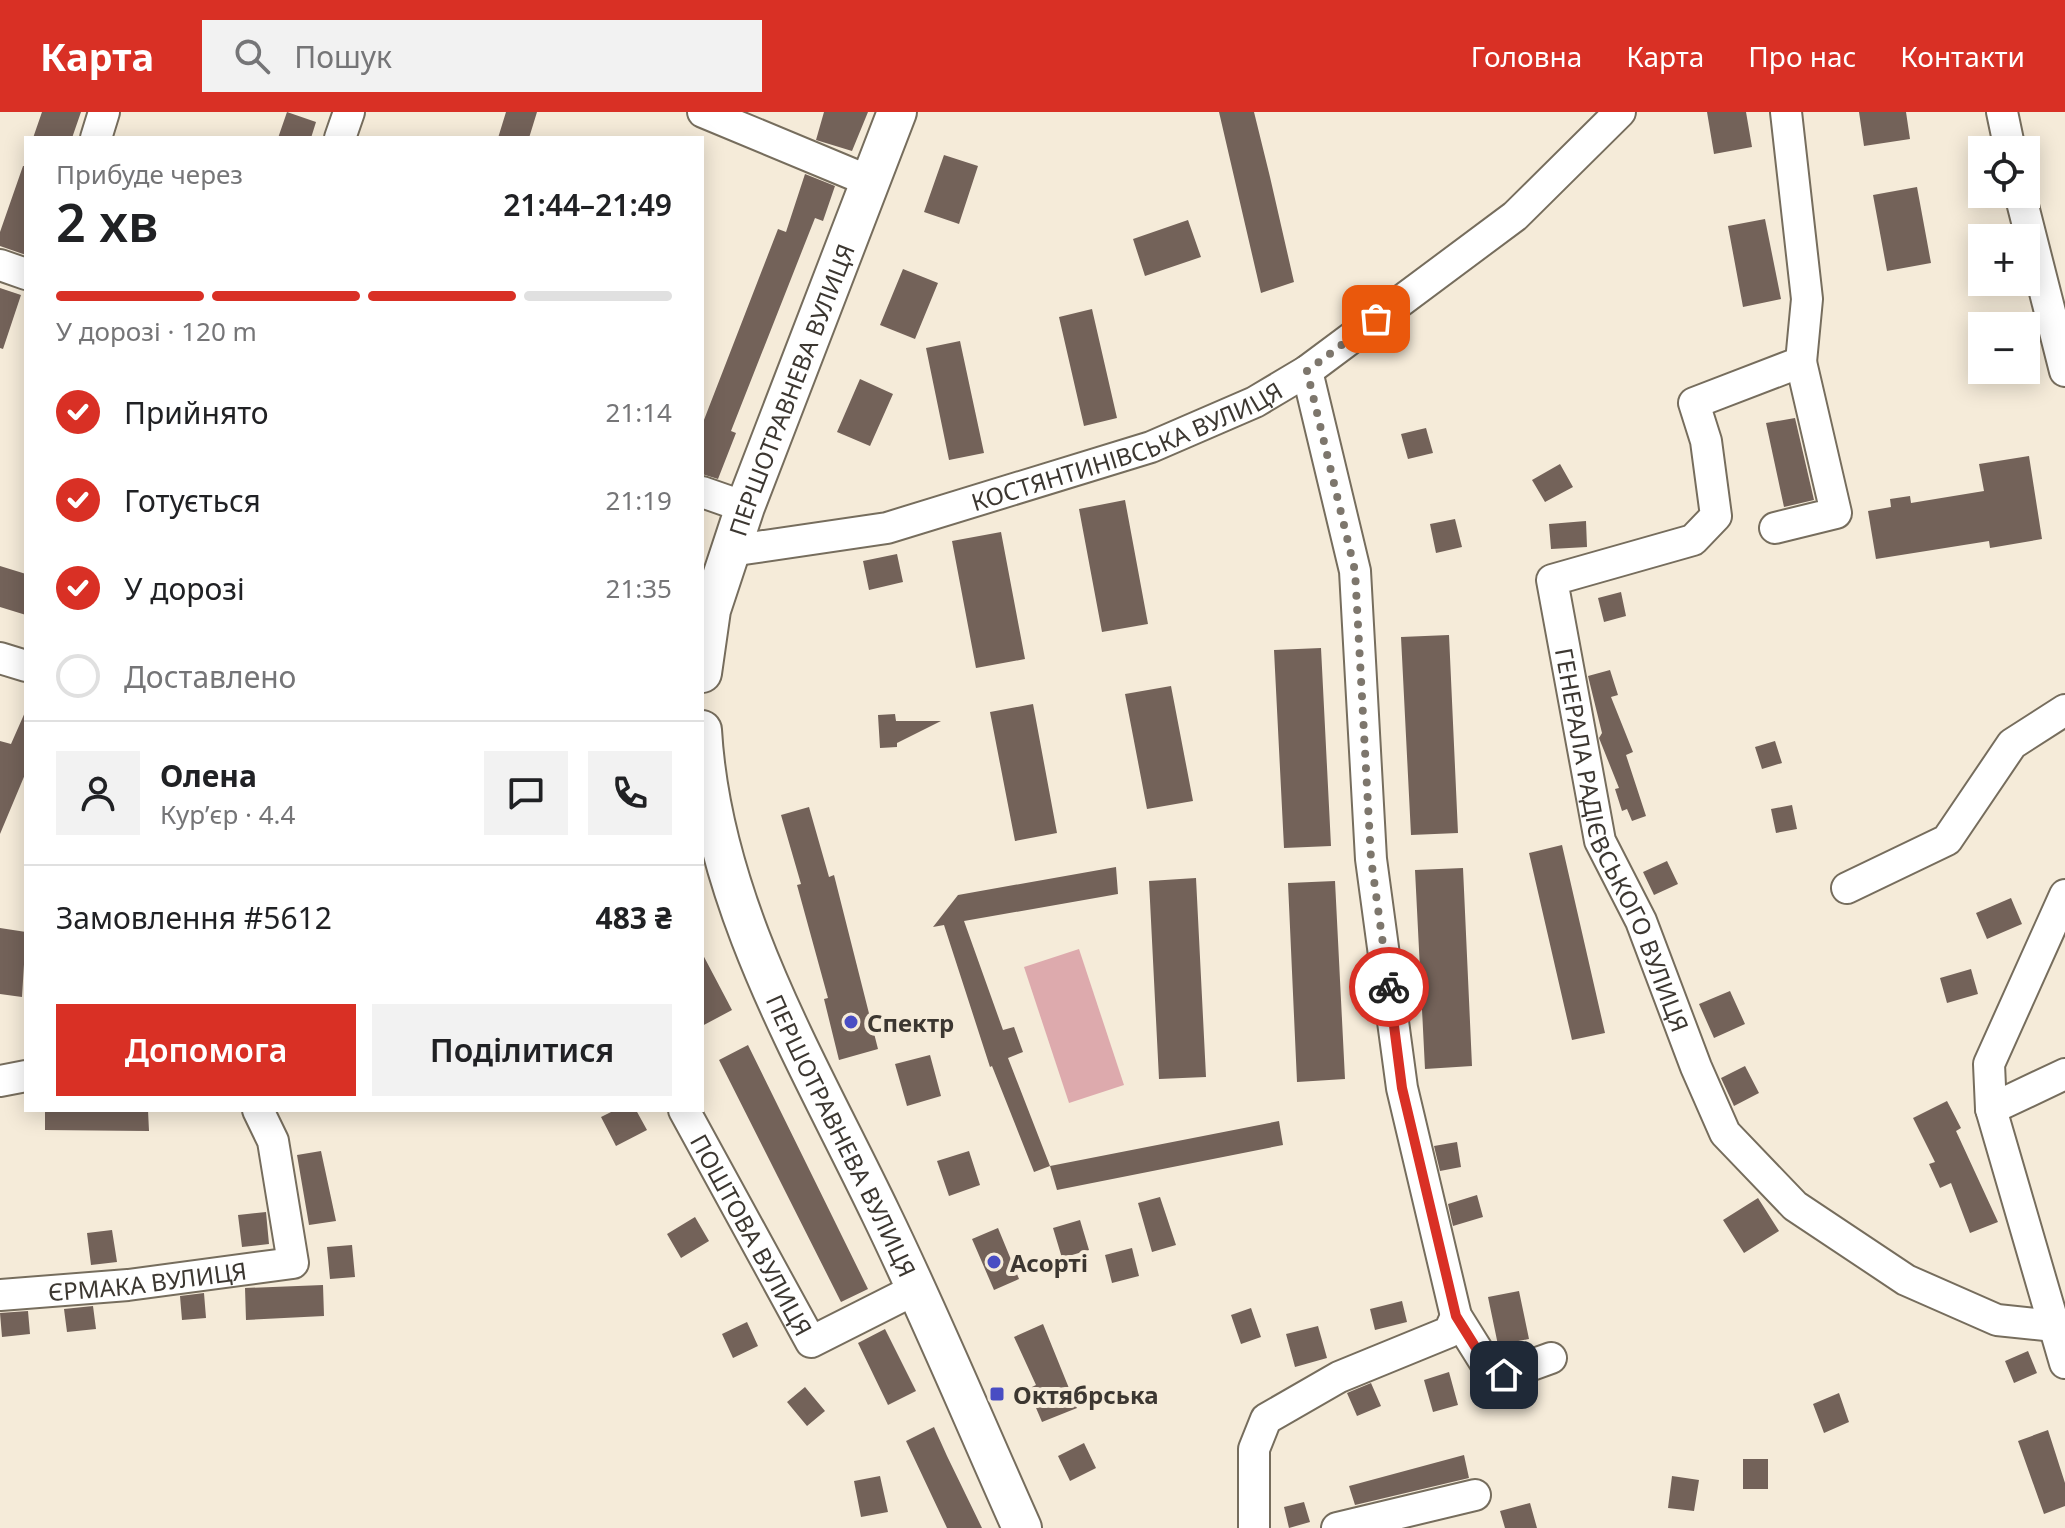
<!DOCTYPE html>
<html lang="uk">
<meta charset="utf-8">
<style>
body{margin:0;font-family:"Noto Sans",sans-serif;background:#f2f2f2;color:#202124;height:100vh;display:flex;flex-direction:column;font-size:30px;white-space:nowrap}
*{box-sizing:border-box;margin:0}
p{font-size:26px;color:#757577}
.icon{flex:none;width:44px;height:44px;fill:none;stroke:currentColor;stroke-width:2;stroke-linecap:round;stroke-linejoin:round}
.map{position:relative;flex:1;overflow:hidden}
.details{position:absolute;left:24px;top:24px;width:680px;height:976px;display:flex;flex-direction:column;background:#fff;border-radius:0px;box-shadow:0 4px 20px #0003}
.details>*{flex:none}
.fabs{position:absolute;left:1968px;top:24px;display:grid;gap:16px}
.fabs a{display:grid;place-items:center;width:72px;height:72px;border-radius:0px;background:#fff;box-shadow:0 4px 20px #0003;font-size:40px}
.pin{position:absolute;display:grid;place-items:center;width:68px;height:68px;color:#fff;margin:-34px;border-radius:16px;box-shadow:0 4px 12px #0006}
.courier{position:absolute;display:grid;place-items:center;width:80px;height:80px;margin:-40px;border:6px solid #d93025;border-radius:50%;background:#fff;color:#222;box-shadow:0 2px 10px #0007}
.head em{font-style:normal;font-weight:600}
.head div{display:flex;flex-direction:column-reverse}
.head{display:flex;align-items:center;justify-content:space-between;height:136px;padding:0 32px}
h1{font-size:52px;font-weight:600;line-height:60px}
.bar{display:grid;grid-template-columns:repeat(4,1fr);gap:12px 8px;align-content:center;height:96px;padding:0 32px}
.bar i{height:10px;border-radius:6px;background:#e0e0e0}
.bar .on{background:#d93025}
.bar p{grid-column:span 4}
.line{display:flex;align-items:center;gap:20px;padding:0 32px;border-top:2px solid #e0e0e0}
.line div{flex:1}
.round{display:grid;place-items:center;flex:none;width:84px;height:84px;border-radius:0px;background:#f2f2f2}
ol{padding:0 32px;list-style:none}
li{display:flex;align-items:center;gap:24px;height:88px}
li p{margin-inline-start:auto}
li .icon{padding:8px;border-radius:50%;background:#d93025;color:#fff;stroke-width:4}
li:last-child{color:#757577}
li i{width:44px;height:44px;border:4px solid #e0e0e0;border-radius:50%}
.action{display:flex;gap:16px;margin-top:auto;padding:16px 32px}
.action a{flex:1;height:92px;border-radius:0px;background:#d93025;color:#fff;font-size:32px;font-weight:600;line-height:92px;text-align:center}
.action a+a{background:#f2f2f2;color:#202124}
header{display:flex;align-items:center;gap:48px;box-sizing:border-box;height:112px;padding:0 40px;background:#d93025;color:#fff}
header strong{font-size:38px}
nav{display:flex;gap:44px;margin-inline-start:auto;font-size:28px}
.search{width:560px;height:72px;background:#f2f2f2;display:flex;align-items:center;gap:20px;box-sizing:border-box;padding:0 28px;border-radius:0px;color:#757577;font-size:30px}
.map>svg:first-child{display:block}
.green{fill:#ddaaad}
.building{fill:#736259}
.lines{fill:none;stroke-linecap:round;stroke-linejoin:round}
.minor-casing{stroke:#766d5d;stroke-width:34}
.major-casing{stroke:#766d5d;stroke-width:42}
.minor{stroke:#fff;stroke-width:30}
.major{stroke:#fff;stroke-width:38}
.done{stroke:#7d766c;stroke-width:8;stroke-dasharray:0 14.4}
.route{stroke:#d93025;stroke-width:10}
.poi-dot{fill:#494dc3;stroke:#f5ebd9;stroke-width:3}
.labels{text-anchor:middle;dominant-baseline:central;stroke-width:8;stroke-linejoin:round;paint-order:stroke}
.street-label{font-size:24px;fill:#3c3731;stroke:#f5ebd9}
.poi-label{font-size:24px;font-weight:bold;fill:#3c3731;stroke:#f5ebd9;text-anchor:start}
</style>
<header>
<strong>Карта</strong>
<div class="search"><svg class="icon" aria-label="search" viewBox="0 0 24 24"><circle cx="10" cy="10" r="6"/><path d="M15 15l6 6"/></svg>Пошук</div>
<nav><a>Головна</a><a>Карта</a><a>Про нас</a><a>Контакти</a></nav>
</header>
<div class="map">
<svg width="2065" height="1416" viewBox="0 0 2065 1416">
<rect width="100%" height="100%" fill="#f5ebd9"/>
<path class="green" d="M1079,837L1124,973L1069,991L1024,855Z"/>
<path class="building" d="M42,0H81L72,26H33Z
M287,0L316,10L311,26H278Z
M506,0H537L529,26H498Z
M824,0H868L852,39L816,28Z
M1219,0H1254L1270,65L1294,170L1261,181Z
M1707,0H1746L1752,35L1714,42Z
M1859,0H1906L1910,27L1864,34Z
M944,43L978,54L959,112L924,100Z
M23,54H26V143L0,134V120Z
M805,62L835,74L823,109L815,106L731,319L736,321L718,367L702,362V313L778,117L786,120Z
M1917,75L1931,151L1887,159L1873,83Z
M1765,107L1781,187L1743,195L1728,114Z
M1188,108L1201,145L1145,164L1133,127Z
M903,157L938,171L915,227L880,213Z
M0,176L21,183L3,237L0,236Z
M1092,197L1117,306L1084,314L1059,205Z
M960,229L984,341L949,348L926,236Z
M860,267L893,282L870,334L837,320Z
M1795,306L1814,388L1784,395L1766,311Z
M1426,316L1433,341L1408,347L1401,322Z
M2029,344L2042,427L1990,436L1989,429L1876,447L1868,399L1891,395L1890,387L1910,384L1911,391L1984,379L1979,352Z
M1560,352L1573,375L1545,390L1532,368Z
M1125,388L1148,512L1102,520L1079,397Z
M1455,407L1462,435L1436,441L1430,412Z
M1586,409L1587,435L1551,437L1549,412Z
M1001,420L1025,547L976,556L952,429Z
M897,442L903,470L869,478L863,449Z
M0,454L26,462V503L0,495Z
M1621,480L1626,504L1604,510L1598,486Z
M1449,523L1458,721L1411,723L1401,525Z
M1321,536L1331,734L1284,736L1274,538Z
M1610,558L1618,583L1611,585L1633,640L1626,643L1646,704L1632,709L1627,697L1622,699L1615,677L1619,676L1599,626L1602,621L1588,564Z
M1171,574L1193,689L1147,697L1125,582Z
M1033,592L1057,721L1015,729L990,600Z
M26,598V660L0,722V629L11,632Z
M895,602L896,609H941L897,631V635L880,636L878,603Z
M1775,629L1782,651L1762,657L1755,635Z
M1792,693L1797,717L1776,721L1771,697Z
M809,695L829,765L834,763L878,937L839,948L824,887L828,886L797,773L801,772L781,703Z
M1562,733L1605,921L1572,928L1529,741Z
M1667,749L1678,772L1654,783L1643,760Z
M1116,755L1118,782L964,809L1003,918L1014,915L1023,940L1008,946L1050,1054L1034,1060L992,954L990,955L944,813L933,815L958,783Z
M1463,756L1472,954L1425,957L1415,758Z
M1196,766L1206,965L1159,967L1149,769Z
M1335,769L1345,967L1297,970L1288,771Z
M2011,786L2022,812L1987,827L1976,801Z
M0,816L26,820L22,885L0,882Z
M702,841L732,898L702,914Z
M1971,857L1978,882L1947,891L1940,866Z
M1730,879L1745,912L1714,926L1699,892Z
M748,933L868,1177L841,1190L719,948Z
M930,943L941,984L907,994L895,952Z
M1745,954L1759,981L1734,994L1721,966Z
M1947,989L1961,1016L1956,1019L1998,1110L1970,1121L1951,1071L1940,1076L1929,1052L1935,1050L1913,1006Z
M45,998H148L149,1019L45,1018Z
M615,998H636L647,1018L616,1034L601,1005Z
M1279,1009L1283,1033L1057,1078L1050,1054Z
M1457,1030L1461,1055L1440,1059L1434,1034Z
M321,1039L336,1109L309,1113L297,1043Z
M969,1039L980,1073L949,1084L937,1049Z
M1477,1083L1483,1105L1453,1114L1448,1092Z
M1160,1085L1176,1133L1152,1140L1138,1091Z
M1758,1086L1779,1119L1744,1141L1723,1108Z
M266,1100L269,1132L242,1135L238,1103Z
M695,1105L709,1129L681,1146L667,1122Z
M1080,1108L1089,1138L1062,1146L1053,1116Z
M998,1116L1019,1167L994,1178L972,1127Z
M112,1118L117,1150L91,1153L87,1121Z
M352,1133L355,1165L330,1167L327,1135Z
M1132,1136L1139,1164L1112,1171L1105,1143Z
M323,1173L324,1204L246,1208L245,1176Z
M1519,1179L1529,1227L1498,1233L1488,1185Z
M204,1181L206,1206L182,1208L180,1184Z
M1402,1189L1407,1210L1375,1218L1370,1197Z
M93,1194L96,1217L67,1220L64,1197Z
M1251,1196L1261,1225L1241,1232L1231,1203Z
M28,1199L30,1222L2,1225L0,1201Z
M747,1210L758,1234L733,1246L722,1222Z
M1043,1212L1077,1296L1042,1310L1028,1277L1036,1273L1014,1225Z
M1318,1214L1327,1246L1295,1255L1286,1222Z
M885,1217L916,1279L888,1293L858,1231Z
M2028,1239L2037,1261L2014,1271L2005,1249Z
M1449,1260L1458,1293L1433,1300L1424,1268Z
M1371,1271L1381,1294L1357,1304L1347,1281Z
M805,1275L825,1299L807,1314L787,1290Z
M1839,1281L1849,1310L1824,1321L1813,1292Z
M934,1315L947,1344L982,1416H947L906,1329Z
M2048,1318L2065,1371V1394L2044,1402L2018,1329Z
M1084,1331L1096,1356L1070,1369L1058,1344Z
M1464,1343L1469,1366L1355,1393L1349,1374Z
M1743,1347H1768V1377H1743Z
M880,1364L888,1400L861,1405L854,1369Z
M1672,1364L1699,1368L1694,1399L1668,1396Z
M1304,1390L1310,1410L1289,1416L1284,1395Z
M1530,1391L1537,1416H1505L1500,1399Z"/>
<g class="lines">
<defs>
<g id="minor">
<path d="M703,0L869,69"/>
<path id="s1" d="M1786,0L1807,187L1801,250L1694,291L1706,329L1716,404L1693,428L1552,468L1600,729L1641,809L1696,955L1725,1021L1795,1094L1906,1168L1997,1208L2055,1214"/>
<path d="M2002,0L2010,38"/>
<path d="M96,26L104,0"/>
<path d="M340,26L349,0"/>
<path d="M2020,82L2065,259"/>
<path d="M0,153L26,162"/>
<path d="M1307,259L1355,459L1371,747L1402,976L1456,1204L1491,1260L1504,1263L1551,1246"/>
<path d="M702,380L745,395"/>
<path d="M1775,416L1836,401L1801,250"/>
<path id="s2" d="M730,439L887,416L1151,335L1255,290L1307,259L1515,104L1620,0"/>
<path d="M0,546L26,554"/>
<path d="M1847,776L1947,728L2012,632L2065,598"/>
<path d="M2065,783L1989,952L1991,997L2065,1251"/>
<path d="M0,969L26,964"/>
<path d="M1991,997L2065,962"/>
<path id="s3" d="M684,998L811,1230L916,1177"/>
<path id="s4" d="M0,1183L128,1173L293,1151L273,1029L258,998"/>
<path d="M1254,1416V1337L1266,1307L1339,1265L1449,1220L1456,1204"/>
<path d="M1337,1416L1475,1383"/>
</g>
<g id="major">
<path id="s5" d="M702,561L711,498L745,395L897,0"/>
<path id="s6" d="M702,618C712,792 807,948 881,1102C931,1205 975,1311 1022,1416"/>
</g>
</defs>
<use href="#minor" class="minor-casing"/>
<use href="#major" class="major-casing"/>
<use href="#minor" class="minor"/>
<use href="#major" class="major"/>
</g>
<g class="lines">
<path class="done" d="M1376,207L1307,259L1355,459L1371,747L1389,875"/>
<path class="route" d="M1389,875L1402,976L1456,1204L1491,1260L1504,1263"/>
</g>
<g class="poi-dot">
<circle cx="851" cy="910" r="8"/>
<circle cx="994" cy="1150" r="8"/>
<rect x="989" y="1274" width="16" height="16" rx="4"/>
</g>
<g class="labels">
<g class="street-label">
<text stroke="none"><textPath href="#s5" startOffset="298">ПЕРШОТРАВНЕВА ВУЛИЦЯ</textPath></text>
<text stroke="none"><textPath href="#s2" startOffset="412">КОСТЯНТИНІВСЬКА ВУЛИЦЯ</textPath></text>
<text stroke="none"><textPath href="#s1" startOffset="932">ГЕНЕРАЛА РАДІЄВСЬКОГО ВУЛИЦЯ</textPath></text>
<text stroke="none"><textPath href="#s6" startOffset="432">ПЕРШОТРАВНЕВА ВУЛИЦЯ</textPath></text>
<text stroke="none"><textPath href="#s3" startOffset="142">ПОШТОВА ВУЛИЦЯ</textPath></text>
<text stroke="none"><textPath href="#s4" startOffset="148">ЄРМАКА ВУЛИЦЯ</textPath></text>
</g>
<g class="poi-label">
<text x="867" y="910">Спектр</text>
<text x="1010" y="1150">Асорті</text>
<text x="1013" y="1282">Октябрська</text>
</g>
</g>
</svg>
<div class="fabs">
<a><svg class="icon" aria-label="locate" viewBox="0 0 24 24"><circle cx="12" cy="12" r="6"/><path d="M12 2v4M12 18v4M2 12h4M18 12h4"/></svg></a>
<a>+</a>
<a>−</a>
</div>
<div class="pin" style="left:1376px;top:207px;background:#ea580c"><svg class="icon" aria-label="bag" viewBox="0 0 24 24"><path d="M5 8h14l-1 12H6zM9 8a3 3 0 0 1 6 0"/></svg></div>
<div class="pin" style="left:1504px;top:1263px;background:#1f2937"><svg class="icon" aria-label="home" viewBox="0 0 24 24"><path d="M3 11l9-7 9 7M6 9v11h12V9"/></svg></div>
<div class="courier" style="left:1389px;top:875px"><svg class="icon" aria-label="bike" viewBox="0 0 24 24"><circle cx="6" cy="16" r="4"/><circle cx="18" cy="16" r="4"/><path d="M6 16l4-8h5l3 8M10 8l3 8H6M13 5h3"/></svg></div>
<section class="details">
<div class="head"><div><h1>2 хв</h1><p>Прибуде через</p></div><em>21:44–21:49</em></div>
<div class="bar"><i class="on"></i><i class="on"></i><i class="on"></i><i></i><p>У дорозі · 120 m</p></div>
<ol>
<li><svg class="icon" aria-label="check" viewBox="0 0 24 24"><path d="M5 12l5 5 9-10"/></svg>Прийнято<p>21:14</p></li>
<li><svg class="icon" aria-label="check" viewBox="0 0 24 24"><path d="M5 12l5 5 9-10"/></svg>Готується<p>21:19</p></li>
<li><svg class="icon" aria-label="check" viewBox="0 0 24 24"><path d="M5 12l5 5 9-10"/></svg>У дорозі<p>21:35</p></li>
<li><i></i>Доставлено</li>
</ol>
<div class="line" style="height:144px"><a class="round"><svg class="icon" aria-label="person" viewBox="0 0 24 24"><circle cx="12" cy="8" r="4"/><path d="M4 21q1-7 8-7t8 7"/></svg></a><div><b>Олена</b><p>Кур’єр · 4.4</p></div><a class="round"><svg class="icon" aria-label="chat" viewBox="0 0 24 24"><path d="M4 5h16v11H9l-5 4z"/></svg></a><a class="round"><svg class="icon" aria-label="phone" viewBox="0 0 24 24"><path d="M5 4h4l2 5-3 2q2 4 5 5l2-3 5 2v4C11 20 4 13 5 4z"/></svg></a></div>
<div class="line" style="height:104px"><div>Замовлення #5612</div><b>483 ₴</b></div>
<div class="action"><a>Допомога</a><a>Поділитися</a></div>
</section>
</div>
